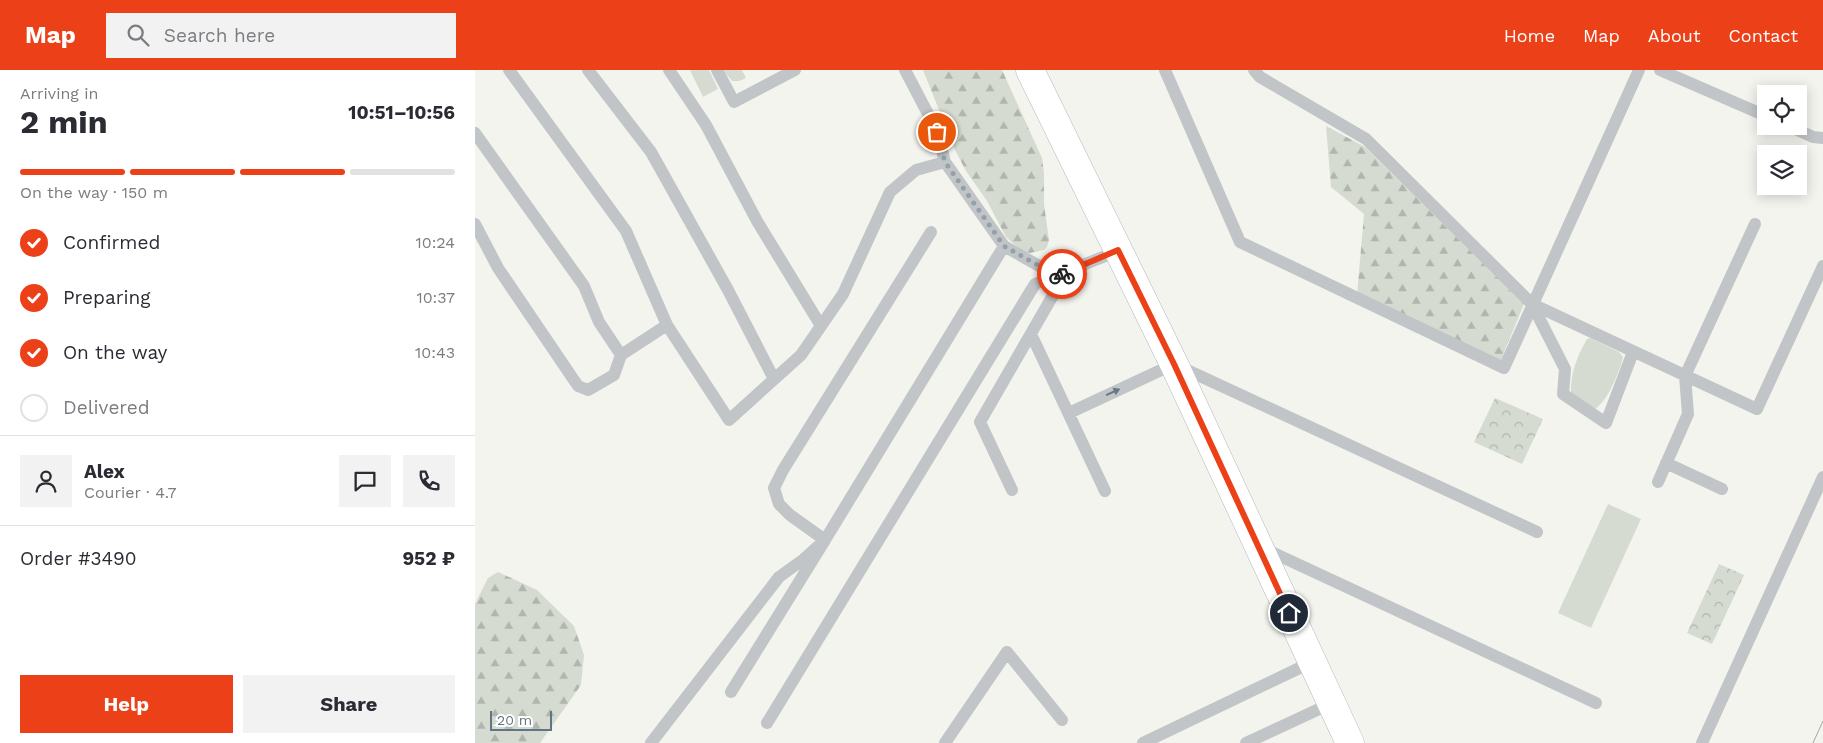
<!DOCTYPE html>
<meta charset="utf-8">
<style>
body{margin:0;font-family:"Work Sans",sans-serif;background:#f2f2f3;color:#2b2b33;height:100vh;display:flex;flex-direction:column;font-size:19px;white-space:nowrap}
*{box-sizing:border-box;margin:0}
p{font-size:16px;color:#7c7c81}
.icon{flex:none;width:28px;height:28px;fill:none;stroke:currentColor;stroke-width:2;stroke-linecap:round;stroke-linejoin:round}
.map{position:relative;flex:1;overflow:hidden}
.drawer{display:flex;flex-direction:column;background:#fff;width:475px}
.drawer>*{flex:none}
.buttons{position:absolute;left:1282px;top:15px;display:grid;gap:10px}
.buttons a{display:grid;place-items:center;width:50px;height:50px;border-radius:0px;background:#fff;box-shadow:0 2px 12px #0003;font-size:25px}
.scale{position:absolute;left:15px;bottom:12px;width:62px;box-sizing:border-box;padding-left:5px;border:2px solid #617582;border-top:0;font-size:14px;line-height:18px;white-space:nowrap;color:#617582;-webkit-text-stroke:4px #fff;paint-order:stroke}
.pin{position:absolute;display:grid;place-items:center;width:42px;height:42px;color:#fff;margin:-21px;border:2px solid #fff;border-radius:50%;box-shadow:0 1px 5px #0007}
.courier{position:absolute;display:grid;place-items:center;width:50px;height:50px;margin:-25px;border:4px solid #ec4118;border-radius:50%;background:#fff;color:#222;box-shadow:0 1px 6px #0007}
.summary em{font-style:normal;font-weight:700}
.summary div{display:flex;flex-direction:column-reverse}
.summary{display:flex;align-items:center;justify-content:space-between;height:85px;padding:0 20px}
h1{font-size:32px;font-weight:700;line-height:38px}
.bar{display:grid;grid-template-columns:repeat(4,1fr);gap:8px 5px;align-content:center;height:60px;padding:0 20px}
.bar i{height:6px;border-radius:4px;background:#e1e1e2}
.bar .on{background:#ec4118}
.bar p{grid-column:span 4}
.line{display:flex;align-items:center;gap:12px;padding:0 20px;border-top:1px solid #e1e1e2}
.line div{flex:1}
.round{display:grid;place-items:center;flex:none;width:52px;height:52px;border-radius:0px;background:#f2f2f3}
ol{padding:0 20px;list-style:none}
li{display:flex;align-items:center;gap:15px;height:55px}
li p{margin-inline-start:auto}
li .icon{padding:5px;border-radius:50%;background:#ec4118;color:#fff;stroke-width:4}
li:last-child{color:#7c7c81}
li i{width:28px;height:28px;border:2px solid #e1e1e2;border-radius:50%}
.action{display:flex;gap:10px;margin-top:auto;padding:10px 20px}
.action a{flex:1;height:58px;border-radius:0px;background:#ec4118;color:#fff;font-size:20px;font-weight:700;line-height:58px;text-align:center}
.action a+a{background:#f2f2f3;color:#2b2b33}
header{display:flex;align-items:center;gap:30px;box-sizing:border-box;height:70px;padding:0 25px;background:#ec4118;color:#fff}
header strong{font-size:24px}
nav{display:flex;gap:28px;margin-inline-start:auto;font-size:18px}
.search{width:350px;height:45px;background:#f2f2f3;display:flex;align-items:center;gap:12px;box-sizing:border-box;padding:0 18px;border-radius:0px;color:#7c7c81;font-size:19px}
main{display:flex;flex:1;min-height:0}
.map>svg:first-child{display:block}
.grass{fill:#d5dbd0}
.forest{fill:url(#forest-firs)}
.park{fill:url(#park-crowns)}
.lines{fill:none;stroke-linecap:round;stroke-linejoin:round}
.secondary-casing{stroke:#b3b9bd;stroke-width:29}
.service{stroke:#c1c5c8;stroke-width:12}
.secondary{stroke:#fff;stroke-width:28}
.tram{stroke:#a1a8ad;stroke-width:1}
.oneway{fill:#667986}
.done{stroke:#94a1a8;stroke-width:5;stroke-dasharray:0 9}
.route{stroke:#ec4118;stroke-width:6}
</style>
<header>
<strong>Map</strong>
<div class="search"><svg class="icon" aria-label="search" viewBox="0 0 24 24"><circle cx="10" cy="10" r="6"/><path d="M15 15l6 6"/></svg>Search here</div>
<nav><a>Home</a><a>Map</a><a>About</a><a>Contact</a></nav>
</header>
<main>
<section class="drawer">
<div class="summary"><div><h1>2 min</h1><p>Arriving in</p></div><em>10:51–10:56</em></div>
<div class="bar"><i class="on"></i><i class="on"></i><i class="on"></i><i></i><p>On the way · 150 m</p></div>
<ol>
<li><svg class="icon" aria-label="check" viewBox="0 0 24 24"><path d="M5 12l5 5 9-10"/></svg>Confirmed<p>10:24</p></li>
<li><svg class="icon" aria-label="check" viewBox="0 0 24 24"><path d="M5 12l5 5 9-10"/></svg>Preparing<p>10:37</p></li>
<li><svg class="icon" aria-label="check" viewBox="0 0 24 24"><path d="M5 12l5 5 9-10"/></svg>On the way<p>10:43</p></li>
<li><i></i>Delivered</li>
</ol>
<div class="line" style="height:90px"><a class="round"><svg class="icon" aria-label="person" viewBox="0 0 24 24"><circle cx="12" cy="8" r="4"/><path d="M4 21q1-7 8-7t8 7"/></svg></a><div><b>Alex</b><p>Courier · 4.7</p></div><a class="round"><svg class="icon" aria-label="chat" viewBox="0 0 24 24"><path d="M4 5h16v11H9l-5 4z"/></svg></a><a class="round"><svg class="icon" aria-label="phone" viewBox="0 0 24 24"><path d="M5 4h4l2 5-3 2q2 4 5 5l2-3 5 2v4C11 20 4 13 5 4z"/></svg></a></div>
<div class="line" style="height:65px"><div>Order #3490</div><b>952 ₽</b></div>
<div class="action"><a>Help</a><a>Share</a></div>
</section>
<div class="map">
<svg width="1348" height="673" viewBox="0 0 1348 673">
<defs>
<pattern id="forest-firs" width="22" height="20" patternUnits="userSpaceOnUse" patternTransform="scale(1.25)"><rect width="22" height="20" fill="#d5dbd0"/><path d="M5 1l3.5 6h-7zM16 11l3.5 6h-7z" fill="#b0b6ae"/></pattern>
<pattern id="park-crowns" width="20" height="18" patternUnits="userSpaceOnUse" patternTransform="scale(1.25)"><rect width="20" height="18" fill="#d5dbd0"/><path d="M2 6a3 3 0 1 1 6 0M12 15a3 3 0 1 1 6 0" fill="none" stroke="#b0b6ae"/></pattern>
</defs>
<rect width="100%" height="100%" fill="#f4f4ef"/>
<path class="grass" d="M215,0H234L243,19L228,27Z
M248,0H267L271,8L264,11H257Z
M1115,268L1144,282L1148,287C1145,300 1131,337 1117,340L1096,326C1095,305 1101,288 1112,269Z
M1133,434L1166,449L1116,558L1083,543Z"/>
<path class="forest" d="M448,0H527L567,88L569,103V134L574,170L572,177L569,180L555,183L547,181L531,167L512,131L491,101L480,80Z
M851,56L890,77L1049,234L1025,292L882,225L889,144L856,117Z
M23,502L62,520L99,556L109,585L106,615L65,673H0V534L13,508Z"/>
<path class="park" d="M1020,328L1068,349L1047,394L999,372Z
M1244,494L1269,505L1237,574L1212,563Z"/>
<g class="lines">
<defs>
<path id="secondary" d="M555,0L699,294L875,673"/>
</defs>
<use href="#secondary" class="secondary-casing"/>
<path class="service" d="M34,0L151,161L192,255L254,350L326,285L368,224L415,122L441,100L470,92
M113,0L176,82L253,220L299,309
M194,0L231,55L282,151L346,256
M242,0L259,32L320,0
M430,0L462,61L470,92L529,176L582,206
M690,0L765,172L1029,298L1164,0
M779,0L785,7L891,69L1057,234L1090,299L1088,324L1131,353L1158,282
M1185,0L1291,46
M1314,56L1338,67L1348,68
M0,63L109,216L124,252L146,285
M0,154L23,198L103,316L113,320L139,305L146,285L192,255
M1057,234L1282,339L1348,196
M556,264L630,421
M594,343L699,294L1062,462
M1191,393L1247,419
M1183,412L1213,344L1210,306L1280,154
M537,420L505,352L592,201
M788,478L1121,633
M256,622L350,470L315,445L304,434L299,418L308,400L456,162
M292,653L560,214L643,181
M176,673L304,507L329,489L350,470L529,176
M470,673L532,582L587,650
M668,673L837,592
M771,673L857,633
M1227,673L1348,407"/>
<use href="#secondary" class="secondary"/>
<path class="tram" d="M1338,673L1348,651"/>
</g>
<defs><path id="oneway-solid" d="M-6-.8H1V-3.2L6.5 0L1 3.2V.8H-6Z" transform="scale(1.25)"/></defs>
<use class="oneway" href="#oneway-solid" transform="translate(638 322) rotate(-24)"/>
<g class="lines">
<path class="done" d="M462,62L470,92L529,176L582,206L587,204"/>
<path class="route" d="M587,204L643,180L699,294L814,543"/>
</g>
</svg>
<div class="buttons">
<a><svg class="icon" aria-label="locate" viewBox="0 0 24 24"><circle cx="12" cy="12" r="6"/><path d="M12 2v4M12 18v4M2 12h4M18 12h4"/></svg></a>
<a><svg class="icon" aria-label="layers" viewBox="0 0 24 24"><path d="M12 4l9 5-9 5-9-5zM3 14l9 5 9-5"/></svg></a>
</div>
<div class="scale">20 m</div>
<div class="pin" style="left:462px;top:62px;background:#ea580c"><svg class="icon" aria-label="bag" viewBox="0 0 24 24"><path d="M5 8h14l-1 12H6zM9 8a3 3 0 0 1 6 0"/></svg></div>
<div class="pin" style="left:814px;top:543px;background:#1f2937"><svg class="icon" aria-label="home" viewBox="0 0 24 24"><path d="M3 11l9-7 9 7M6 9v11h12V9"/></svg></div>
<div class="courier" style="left:587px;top:204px"><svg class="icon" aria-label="bike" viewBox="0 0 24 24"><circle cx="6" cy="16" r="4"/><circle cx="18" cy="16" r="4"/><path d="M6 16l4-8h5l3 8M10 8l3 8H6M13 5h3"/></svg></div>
</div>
</main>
